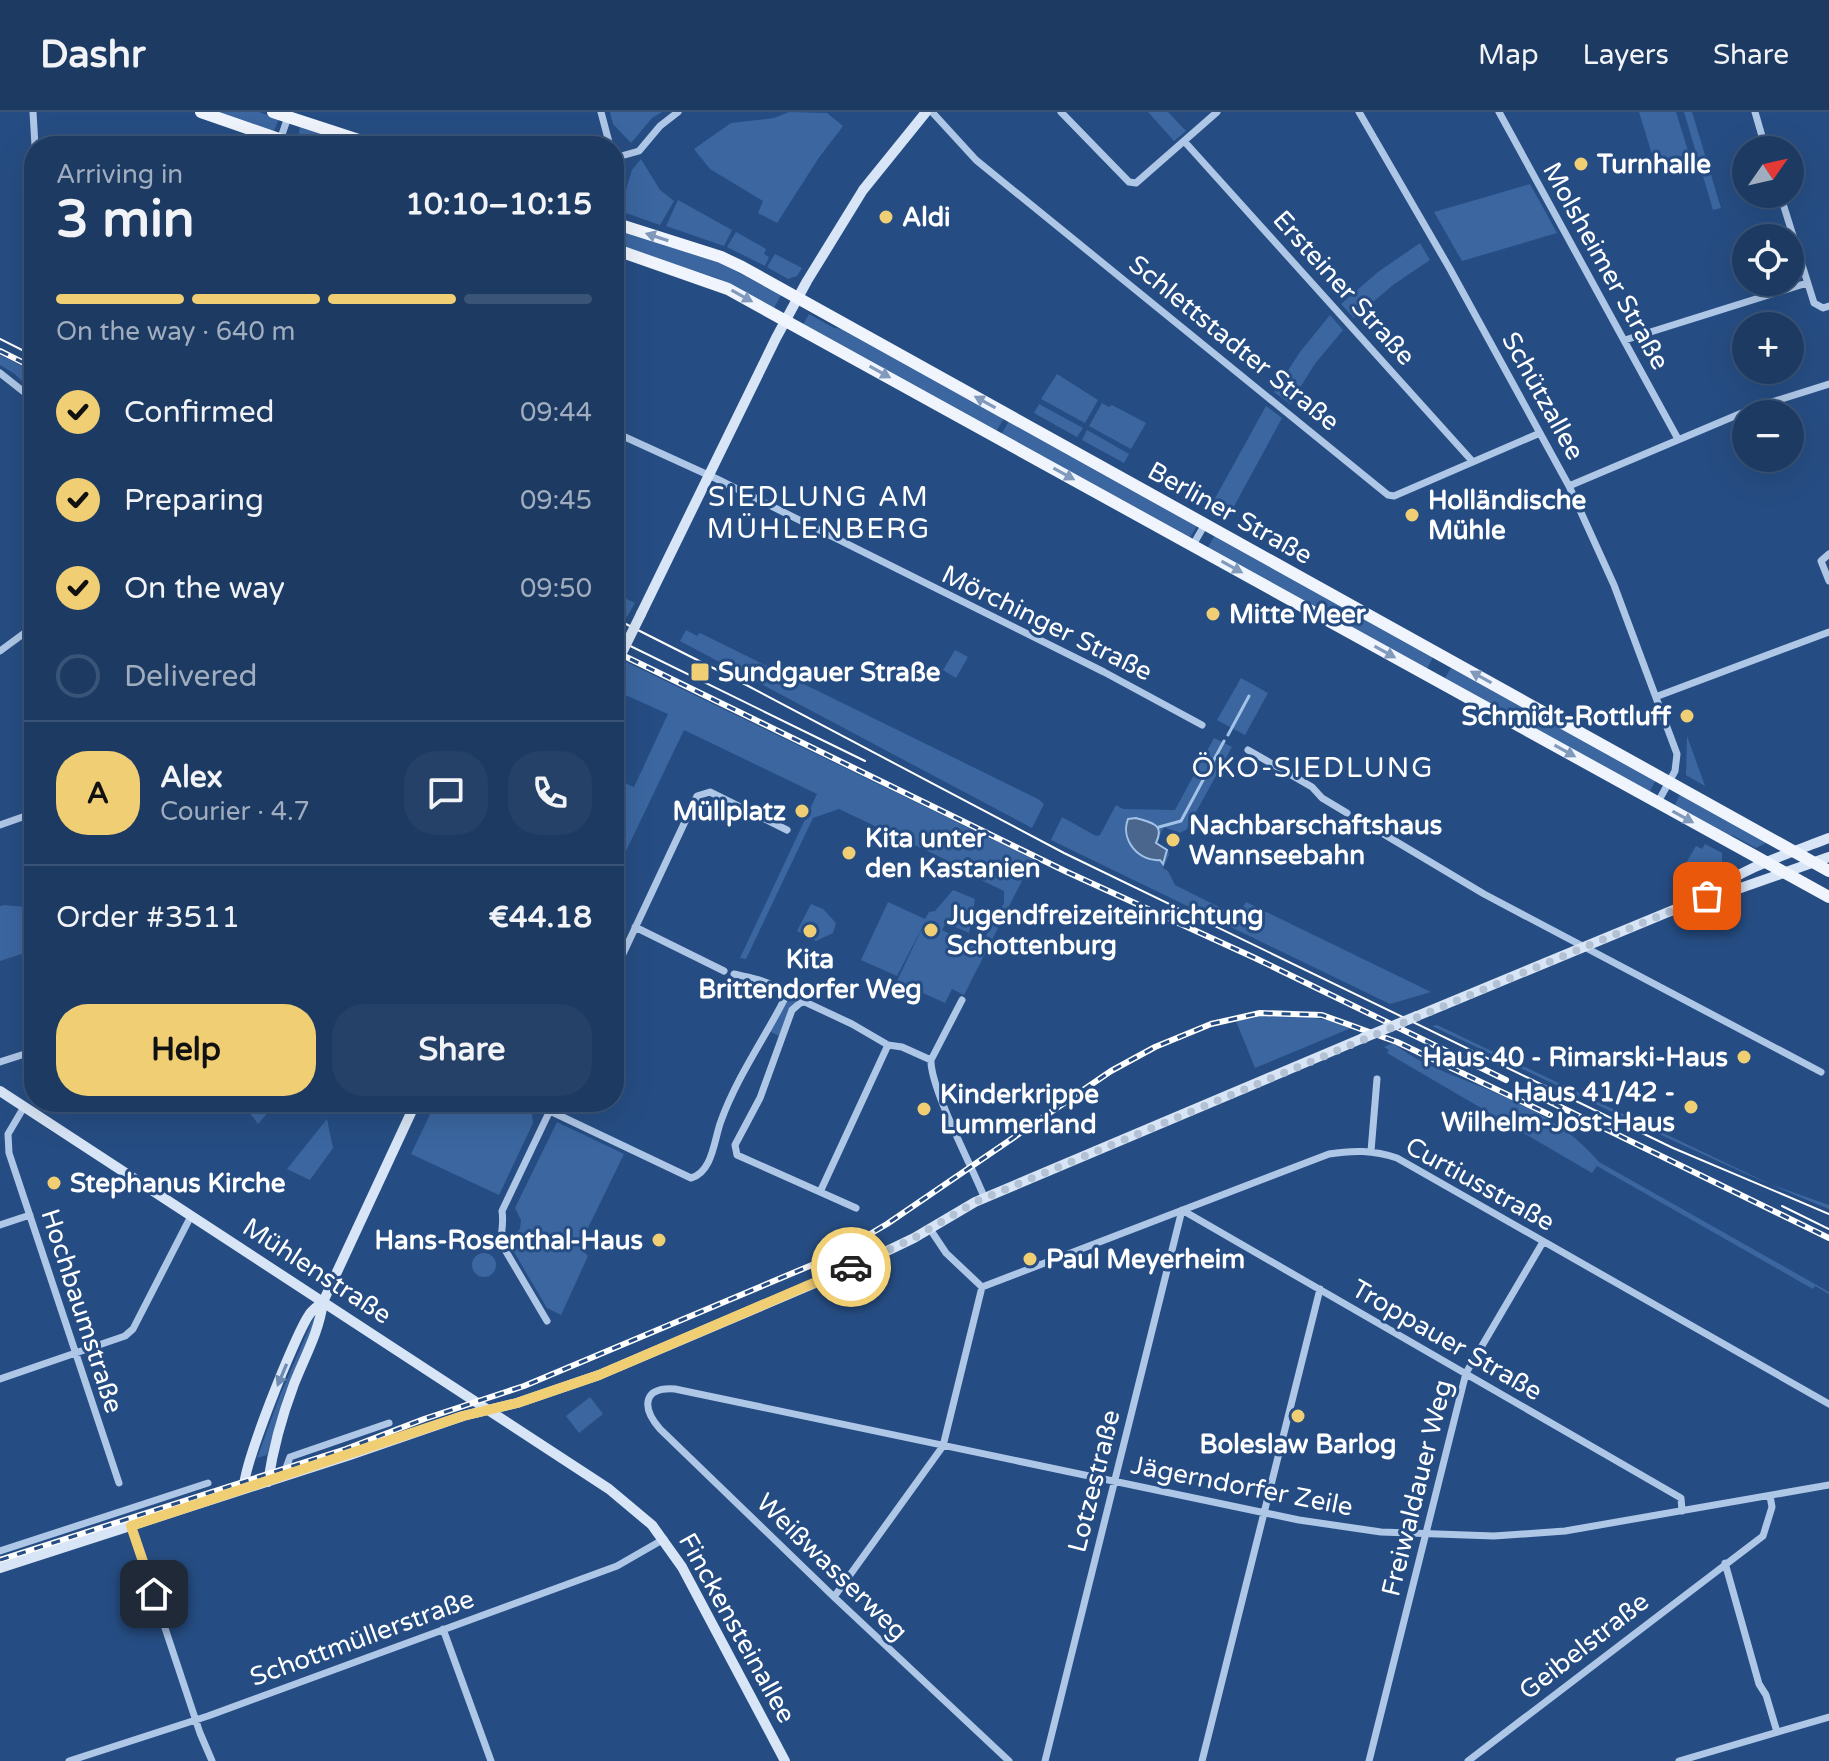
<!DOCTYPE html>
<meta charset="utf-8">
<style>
body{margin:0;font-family:"Varela Round",sans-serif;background:#254168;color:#f1f3f6;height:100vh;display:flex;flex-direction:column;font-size:30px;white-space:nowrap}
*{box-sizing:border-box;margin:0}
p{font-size:26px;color:#a0adbe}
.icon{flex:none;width:44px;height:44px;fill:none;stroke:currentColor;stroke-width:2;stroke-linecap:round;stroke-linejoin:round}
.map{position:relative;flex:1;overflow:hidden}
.sheet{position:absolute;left:24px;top:24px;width:600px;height:976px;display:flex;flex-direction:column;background:#1c3a62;border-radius:32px;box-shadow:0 8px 32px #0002,0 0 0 2px #3a5477}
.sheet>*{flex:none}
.needle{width:52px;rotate:56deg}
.controls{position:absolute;left:1732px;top:24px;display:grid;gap:16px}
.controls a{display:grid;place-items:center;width:72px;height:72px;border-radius:50%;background:#1c3a62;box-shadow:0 8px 32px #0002,0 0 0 2px #3a5477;font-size:40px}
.pin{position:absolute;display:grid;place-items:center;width:68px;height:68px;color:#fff;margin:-34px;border-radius:16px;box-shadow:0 4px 12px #0006}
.courier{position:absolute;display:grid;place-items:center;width:80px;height:80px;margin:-40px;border:6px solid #f0ce74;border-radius:50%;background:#fff;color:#222;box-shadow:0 2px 10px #0007}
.headline em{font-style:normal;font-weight:700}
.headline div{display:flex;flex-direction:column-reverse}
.headline{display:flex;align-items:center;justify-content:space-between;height:136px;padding:0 32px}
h1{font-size:52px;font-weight:700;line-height:60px}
.bar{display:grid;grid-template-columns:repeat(4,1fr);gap:12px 8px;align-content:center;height:96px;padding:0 32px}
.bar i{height:10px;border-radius:6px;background:#3a5477}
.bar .selected{background:#f0ce74}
.bar p{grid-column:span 4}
.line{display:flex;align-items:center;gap:20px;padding:0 32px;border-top:2px solid #3a5477}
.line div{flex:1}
.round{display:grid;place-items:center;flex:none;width:84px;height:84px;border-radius:32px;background:#254168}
ol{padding:0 32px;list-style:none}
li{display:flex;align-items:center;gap:24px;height:88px}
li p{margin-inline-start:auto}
li .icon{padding:8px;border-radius:50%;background:#f0ce74;color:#111;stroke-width:4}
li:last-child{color:#a0adbe}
li i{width:44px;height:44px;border:4px solid #3a5477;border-radius:50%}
.action{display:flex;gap:16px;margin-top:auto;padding:16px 32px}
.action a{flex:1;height:92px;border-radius:32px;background:#f0ce74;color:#111;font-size:32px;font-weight:700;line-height:92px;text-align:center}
.action a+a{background:#254168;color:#f1f3f6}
header{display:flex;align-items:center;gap:48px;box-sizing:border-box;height:112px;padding:0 40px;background:#1c3a62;border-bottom:2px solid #3a5477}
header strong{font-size:38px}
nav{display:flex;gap:44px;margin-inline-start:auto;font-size:28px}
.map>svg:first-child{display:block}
.green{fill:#3b66a0}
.water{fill:#4b668d;stroke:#a3c2e8;stroke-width:2}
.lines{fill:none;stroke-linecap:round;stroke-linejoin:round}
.stream{stroke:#a3c2e8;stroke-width:3}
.street{stroke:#afc7e7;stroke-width:7}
.secondary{stroke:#d8e5f6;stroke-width:10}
.primary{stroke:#f0f5fd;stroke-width:12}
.tram{stroke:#fff;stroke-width:2}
.rail-casing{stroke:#fff;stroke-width:6}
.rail{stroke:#264d83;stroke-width:3;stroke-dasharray:9;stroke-linecap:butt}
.secondary-bridge{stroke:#d8e5f6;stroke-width:10}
.oneway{fill:#8199ba}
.oneway2{fill:#6d8ab1}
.done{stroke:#b3c1d4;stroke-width:8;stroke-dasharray:0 14.4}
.route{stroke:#f0ce74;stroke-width:10}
.poi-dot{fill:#f0ce74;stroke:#264d83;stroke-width:3}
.labels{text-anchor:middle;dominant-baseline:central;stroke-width:6;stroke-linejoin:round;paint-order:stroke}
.poi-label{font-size:26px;font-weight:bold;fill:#fff;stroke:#264d83;text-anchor:start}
.street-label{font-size:26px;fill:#fff;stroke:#264d83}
.neighbourhood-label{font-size:28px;letter-spacing:2px;fill:#fff;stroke:#264d83}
</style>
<header>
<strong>Dashr</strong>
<nav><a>Map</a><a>Layers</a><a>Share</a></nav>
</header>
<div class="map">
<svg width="1829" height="1649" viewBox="0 0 1829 1649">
<rect width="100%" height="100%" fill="#264d83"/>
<path class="green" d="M212,0H259L279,7L273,21Z
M610,0H662L652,6L631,31L613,12Z
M789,0L827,1L843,14L818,47L777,111L758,101L763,89L710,57L694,37L731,11L774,6Z
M1148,0H1168L1186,19L1174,29Z
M1639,0H1676L1689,42L1655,52Z
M1684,0H1692L1721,96L1713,98Z
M300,13L362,34H312L298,29Z
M641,47L660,78L674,89L660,113L626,101L621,94L632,58Z
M1530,72L1557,121L1462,149L1434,100Z
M678,88L732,118L724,134L666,114Z
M624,119L722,152L781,183L774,196L717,166L614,133Z
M736,120L766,137L764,142L769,145L765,154L727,135Z
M1420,131L1430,148L1393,173L1354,206L1341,192L1378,160Z
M775,142L802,156L797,164L788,167L767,155Z
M809,202L834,216L844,217L1004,306L996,320L803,213Z
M1330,203L1343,218L1314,253L1290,292L1274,280L1300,240Z
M0,243L34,260V282L15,262L0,253Z
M1057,262L1098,288L1085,311L1041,287Z
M1102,291L1109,295L1112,293L1146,311L1131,337L1089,314Z
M1039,292L1083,316L1077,325L1034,301Z
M1266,294L1282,306L1226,409L1208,399Z
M1009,309L1197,414L1189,427L1001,323Z
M1087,318L1129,342L1124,351L1082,328Z
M1215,423L1433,545L1427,557L1207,437Z
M614,481L635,491L627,505L614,498Z
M686,518L697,524L700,521L1038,687L1044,692L1032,716L680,529Z
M955,538L968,545L956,566L943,558Z
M614,544L1033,747L964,883L952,877L945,891L897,869L925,810L897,864L861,848L888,790L925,807L929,800L935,799L953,778L975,787L969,821L946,811L942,818L979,837L1004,791V779L981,768L980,764L839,697L813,706L746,847L740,846L817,682L684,618L614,764V682L620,669L634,675L668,602L614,578Z
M1452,554L1657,666L1649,681L1444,568Z
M1241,566L1268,581L1245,623L1217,608Z
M1687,624L1705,674L1686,663Z
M1214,626L1232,635L1186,718L1179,721L1164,715L1156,731L1168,738L1169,743L1163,756L1168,759L1175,773L1233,802L1240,800L1246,790L1431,880L1390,892L1051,728L1062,705L1096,724L1100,723L1116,693L1123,697L1175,698Z
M1681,680L1770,729L1756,736L1734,724L1722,721L1674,695Z
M1705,732L1722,741V753L1692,766L1686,751L1696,734L1702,737Z
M811,792L823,797L836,811L833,821L816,829L797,819Z
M5,793L34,796V838L0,849V794Z
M784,880L800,887L792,893L779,924L769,919Z
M1290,903L1328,908L1351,916L1255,956L1236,909L1261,904Z
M1437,913L1772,1073L1829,1093V1097C1694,1042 1564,976 1432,914Z
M1393,931C1413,947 1429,953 1452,963C1505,985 1561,1004 1599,1050L1829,1180V1182L1815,1174L1813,1177L1597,1054L1592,1061L1387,941L1389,938L1384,935Z
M253,990H277L258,1012L247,997Z
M436,990H507L532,1002L533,1011L499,1083L411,1042Z
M327,1007L333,1036L310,1068L287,1057Z
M557,1010L624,1042L586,1120L590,1122L584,1140L588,1144L561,1203L547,1196L507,1128L520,1117L521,1108L515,1096Z
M472 1153a12 12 0 1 1 24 0a12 12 0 1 1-24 0Z
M314,1205L317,1207L284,1284L267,1343L257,1346L281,1281Z
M590,1285L603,1302L579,1321L566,1304Z"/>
<path class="water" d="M1136,706C1152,711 1165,712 1156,731L1167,738L1163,752L1160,748C1139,750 1120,728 1128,707Z"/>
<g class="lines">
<path class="stream" d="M1228,623L1249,584
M1159,715L1181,709L1224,629"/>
<path class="street" d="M33,0L35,34
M601,0L610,34
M932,0L976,48L1388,383L1394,384L1540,321
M1061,0L1129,70L1136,71L1217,0
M1359,0L1450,157L1569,374L1614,473L1677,642L1675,659L1658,690
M1499,0L1678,327
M1755,0L1766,38
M1184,29L1473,350
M278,34L288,5
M614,46L639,39L660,14L678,0
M614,54V60
M1780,82L1814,191L1823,196L1829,194
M1625,228L1807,171
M0,261L24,280L34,296
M614,320L717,367L1104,560L1202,613
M1569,374L1756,295L1829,272
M1193,433L1205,412
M1829,442L1821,449L1829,469
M0,539L34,514
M1658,584L1829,520
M1248,638L1312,675L1322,686L1347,701
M1360,708L1484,782L1821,960
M0,713L34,701
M635,815L724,859
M614,861L697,684L710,680L787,718
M962,888L931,948C930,976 973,1056 985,1087
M0,950L34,939
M531,990L691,1066C713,1060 714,1027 721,1009C737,965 763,929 784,888C780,869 750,866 734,862
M24,995L8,1022L9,1041L119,1371
M1371,1039L1377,967
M820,1080L888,933
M856,1096L737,1043L735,1033L760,986L792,898L800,891L805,890L852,912L888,933L902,935L931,948
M0,1113L30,1103
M930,1117L946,1141L982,1175L1329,1042C1353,1038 1373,1038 1397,1046L1829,1292
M547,1209L501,1131C501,1120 504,1111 502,1099L554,990
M0,1267L125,1224L133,1217L191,1104
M287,1363L286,1356L290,1345L389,1311
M131,1414L200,1621L212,1649
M0,1439L208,1371
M1725,1451L1759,1572L1766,1583L1777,1620
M834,1485L943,1334L982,1175
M443,1517L491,1649
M69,1649L208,1604L617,1454L664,1427
M1009,1649L834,1485L660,1317C641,1295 643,1275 675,1277L1299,1408L1381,1420L1494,1424L1565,1419L1829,1373
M1045,1649L1182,1098L1681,1386L1682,1399
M1202,1649L1320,1177
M1369,1649L1466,1261L1543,1130
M1468,1649L1763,1424L1772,1395L1770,1384
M1679,1649L1829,1605"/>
<path class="secondary" d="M641,502L776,226L807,169L863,78L926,0
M1708,783C1743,755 1788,742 1829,726
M1417,904L1707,784L1732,779L1829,745
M0,979L609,1377L652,1413L682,1455L785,1649
M268,1370C273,1336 282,1304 294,1272C305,1244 319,1220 323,1190L416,990
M244,1377C242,1356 295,1223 309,1203C312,1198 318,1194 323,1190
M0,1456L350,1343L463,1304L517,1291L599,1263L862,1151L914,1126L975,1090L1363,926"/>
<path class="primary" d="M201,0L299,34
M273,0L377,34
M614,111L721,145L742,155L1829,759
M614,137L728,177L1829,785"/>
<path class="tram" d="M0,227L34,244
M614,506L731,565L1064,741L1673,1036L1829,1102
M614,526L865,649
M1782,1094L1829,1117"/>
<defs>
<path id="rail" d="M0,239L34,256
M614,539L1067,760L1255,846L1506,968
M1538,984L1829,1126
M0,1448L346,1337L424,1307L524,1274L831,1145L887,1112L1111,959L1155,935L1211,912L1260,901L1322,903L1397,930L1550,1003"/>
</defs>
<use href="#rail" class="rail-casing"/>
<use href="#rail" class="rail"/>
<path class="secondary-bridge" d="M614,557L641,502
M1363,926L1417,904"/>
</g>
<defs><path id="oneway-solid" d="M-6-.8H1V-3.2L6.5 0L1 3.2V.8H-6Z" transform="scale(2)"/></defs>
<g class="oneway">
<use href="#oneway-solid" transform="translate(657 125) rotate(-162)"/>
<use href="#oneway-solid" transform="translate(742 184) rotate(29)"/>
<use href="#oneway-solid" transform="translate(880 260) rotate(29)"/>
<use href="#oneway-solid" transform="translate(985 290) rotate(-151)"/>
<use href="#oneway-solid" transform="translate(1064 362) rotate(29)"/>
<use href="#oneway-solid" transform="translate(1232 455) rotate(29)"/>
<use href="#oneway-solid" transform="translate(1385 540) rotate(29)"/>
<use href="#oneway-solid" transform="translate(1481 565) rotate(-151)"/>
<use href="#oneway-solid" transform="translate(1565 639) rotate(29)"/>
<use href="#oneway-solid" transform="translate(1683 705) rotate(29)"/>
</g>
<use class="oneway2" href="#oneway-solid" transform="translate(282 1263) rotate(113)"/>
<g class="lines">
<path class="done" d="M851,1155L914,1126L975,1090L1707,784"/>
<path class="route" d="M154,1482L131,1414L463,1304L517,1291L599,1263L851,1155"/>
</g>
<g class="poi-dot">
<circle cx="1581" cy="52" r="8"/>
<circle cx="886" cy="105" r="8"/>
<circle cx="1412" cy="403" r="8"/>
<circle cx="1213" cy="502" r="8"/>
<rect x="690" y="550" width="20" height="20" rx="4"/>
<circle cx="1687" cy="604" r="8"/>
<circle cx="802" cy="699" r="8"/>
<circle cx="1173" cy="728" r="8"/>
<circle cx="849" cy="741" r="8"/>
<circle cx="931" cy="818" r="8"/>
<circle cx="810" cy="819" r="8"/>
<circle cx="1744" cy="945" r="8"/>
<circle cx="1691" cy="995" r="8"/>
<circle cx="924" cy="997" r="8"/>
<circle cx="54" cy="1071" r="8"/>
<circle cx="659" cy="1128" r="8"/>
<circle cx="1030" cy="1147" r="8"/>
<circle cx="1298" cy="1304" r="8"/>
</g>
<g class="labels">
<g class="poi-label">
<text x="1597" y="52">Turnhalle</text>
<text x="902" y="105">Aldi</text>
<text x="1428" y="388">Holländische<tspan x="1428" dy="30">Mühle</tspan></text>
<text x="1229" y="502">Mitte Meer</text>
<text x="718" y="560">Sundgauer Straße</text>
<text x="1671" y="604" text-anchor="end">Schmidt-Rottluff</text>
<text x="786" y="699" text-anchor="end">Müllplatz</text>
<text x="1189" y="713">Nachbarschaftshaus<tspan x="1189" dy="30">Wannseebahn</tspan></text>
<text x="865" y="726">Kita unter<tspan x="865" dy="30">den Kastanien</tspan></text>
<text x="947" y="803">Jugendfreizeiteinrichtung<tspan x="947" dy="30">Schottenburg</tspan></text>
<text x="810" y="847" text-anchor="middle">Kita<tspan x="810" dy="30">Brittendorfer Weg</tspan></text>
<text x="1728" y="945" text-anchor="end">Haus 40 - Rimarski-Haus</text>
<text x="1675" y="980" text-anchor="end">Haus 41/42 -<tspan x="1675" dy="30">Wilhelm-Jost-Haus</tspan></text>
<text x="940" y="982">Kinderkrippe<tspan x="940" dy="30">Lummerland</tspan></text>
<text x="70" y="1071">Stephanus Kirche</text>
<text x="643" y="1128" text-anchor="end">Hans-Rosenthal-Haus</text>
<text x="1046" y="1147">Paul Meyerheim</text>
<text x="1298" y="1332" text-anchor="middle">Boleslaw Barlog</text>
</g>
<g class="street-label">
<text transform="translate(1606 154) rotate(61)">Molsheimer Straße</text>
<text transform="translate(1344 176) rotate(48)">Ersteiner Straße</text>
<text transform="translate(1234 231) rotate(39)">Schlettstadter Straße</text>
<text transform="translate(1543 284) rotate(61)">Schützallee</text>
<text transform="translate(1230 401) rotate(29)">Berliner Straße</text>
<text transform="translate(1047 511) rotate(26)">Mörchinger Straße</text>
<text transform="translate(1480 1072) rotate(29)">Curtiusstraße</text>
<text transform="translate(317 1159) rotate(33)">Mühlenstraße</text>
<text transform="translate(82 1199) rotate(72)">Hochbaumstraße</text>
<text transform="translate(1447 1228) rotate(30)">Troppauer Straße</text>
<text transform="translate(1094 1369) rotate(-76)">Lotzestraße</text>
<text transform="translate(1242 1374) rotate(11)">Jägerndorfer Zeile</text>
<text transform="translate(1417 1376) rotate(-76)">Freiwaldauer Weg</text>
<text transform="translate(832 1455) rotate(44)">Weißwasserweg</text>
<text transform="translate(737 1516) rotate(61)">Finckensteinallee</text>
<text transform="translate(362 1526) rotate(-20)">Schottmüllerstraße</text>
<text transform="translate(1584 1534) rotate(-38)">Geibelstraße</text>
</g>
<g class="neighbourhood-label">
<text x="819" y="385">SIEDLUNG AM<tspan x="819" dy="32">MÜHLENBERG</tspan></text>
<text x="1313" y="656">ÖKO-SIEDLUNG</text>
</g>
</g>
</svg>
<div class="controls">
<a><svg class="needle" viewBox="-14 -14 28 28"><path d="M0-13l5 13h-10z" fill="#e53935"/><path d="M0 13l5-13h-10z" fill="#a0adbe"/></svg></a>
<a><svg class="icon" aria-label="locate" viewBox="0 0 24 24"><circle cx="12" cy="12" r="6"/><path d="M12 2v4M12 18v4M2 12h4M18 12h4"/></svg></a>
<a>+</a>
<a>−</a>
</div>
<div class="pin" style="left:1707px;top:784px;background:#ea580c"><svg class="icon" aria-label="bag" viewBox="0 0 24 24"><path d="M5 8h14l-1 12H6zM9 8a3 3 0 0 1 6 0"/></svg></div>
<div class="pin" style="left:154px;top:1482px;background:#1f2937"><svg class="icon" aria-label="home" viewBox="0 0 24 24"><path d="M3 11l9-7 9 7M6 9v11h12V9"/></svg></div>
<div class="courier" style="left:851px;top:1155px"><svg class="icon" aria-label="car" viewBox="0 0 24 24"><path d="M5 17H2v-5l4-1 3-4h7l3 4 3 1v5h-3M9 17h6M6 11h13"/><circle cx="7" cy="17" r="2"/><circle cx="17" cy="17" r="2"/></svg></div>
<section class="sheet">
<div class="headline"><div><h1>3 min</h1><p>Arriving in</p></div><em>10:10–10:15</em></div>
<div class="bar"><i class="selected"></i><i class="selected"></i><i class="selected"></i><i></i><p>On the way · 640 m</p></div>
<ol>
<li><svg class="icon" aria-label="check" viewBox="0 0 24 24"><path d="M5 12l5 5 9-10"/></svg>Confirmed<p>09:44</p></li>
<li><svg class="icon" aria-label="check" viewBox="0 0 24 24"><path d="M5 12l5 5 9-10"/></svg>Preparing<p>09:45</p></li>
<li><svg class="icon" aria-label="check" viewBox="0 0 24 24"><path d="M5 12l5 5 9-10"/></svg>On the way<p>09:50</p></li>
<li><i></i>Delivered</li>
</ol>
<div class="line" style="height:144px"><b class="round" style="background:#f0ce74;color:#111">A</b><div><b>Alex</b><p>Courier · 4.7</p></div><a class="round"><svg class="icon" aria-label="chat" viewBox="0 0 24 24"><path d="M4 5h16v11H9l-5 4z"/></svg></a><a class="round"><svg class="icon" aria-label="phone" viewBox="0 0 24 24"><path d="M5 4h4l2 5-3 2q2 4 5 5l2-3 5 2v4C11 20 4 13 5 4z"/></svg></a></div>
<div class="line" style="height:104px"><div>Order #3511</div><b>€44.18</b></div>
<div class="action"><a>Help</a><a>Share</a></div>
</section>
</div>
